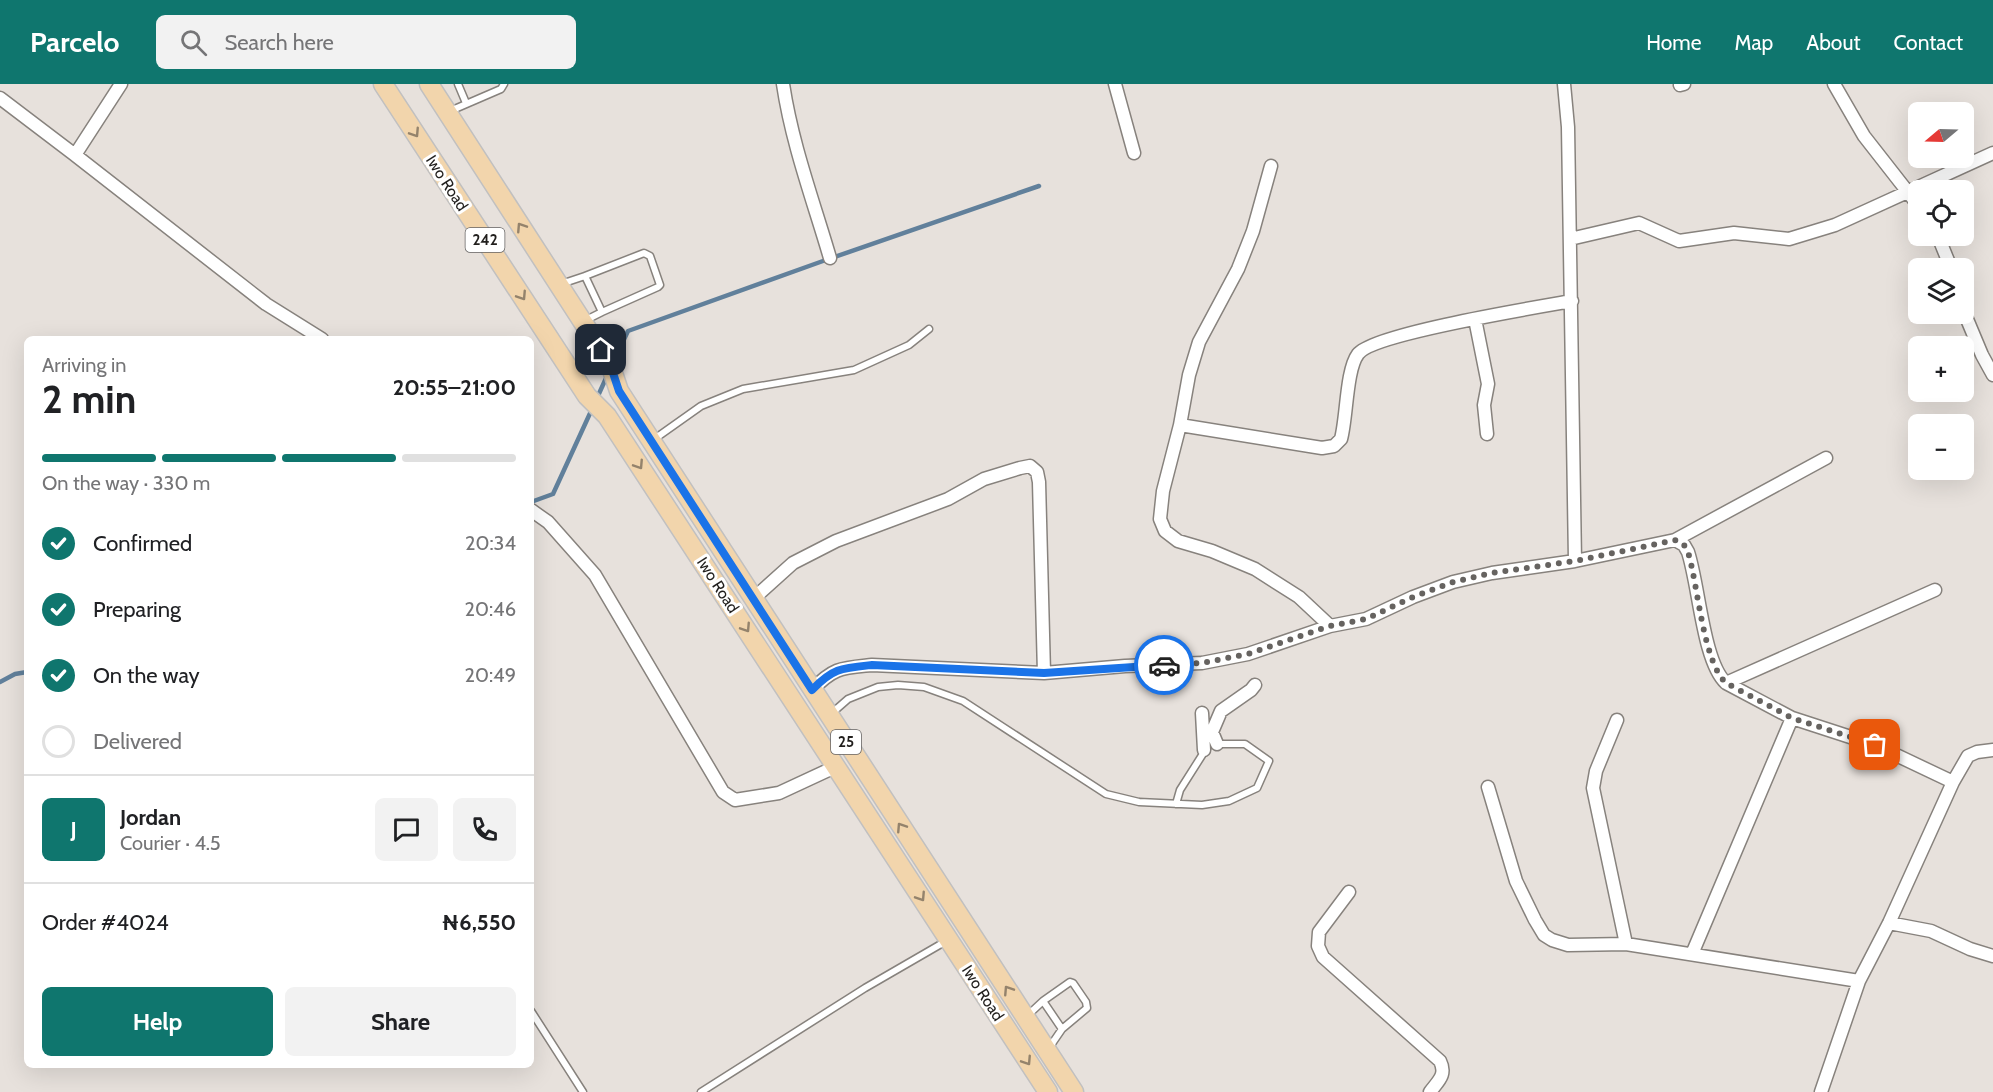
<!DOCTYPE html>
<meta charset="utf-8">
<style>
body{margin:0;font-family:Cabin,sans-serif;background:#f2f2f2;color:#202124;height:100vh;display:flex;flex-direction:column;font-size:22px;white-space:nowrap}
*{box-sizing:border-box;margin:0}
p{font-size:20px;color:#757577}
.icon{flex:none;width:33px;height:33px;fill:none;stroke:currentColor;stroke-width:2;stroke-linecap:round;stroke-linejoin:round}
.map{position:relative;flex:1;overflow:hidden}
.sheet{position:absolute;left:24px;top:252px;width:510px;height:732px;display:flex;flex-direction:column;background:#fff;border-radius:9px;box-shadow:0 6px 24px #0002}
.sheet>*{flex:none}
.needle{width:39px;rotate:251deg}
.tools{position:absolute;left:1908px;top:18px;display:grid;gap:12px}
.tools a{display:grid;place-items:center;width:66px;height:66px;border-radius:9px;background:#fff;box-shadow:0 6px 24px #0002;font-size:30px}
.pin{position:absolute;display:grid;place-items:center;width:51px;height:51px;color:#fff;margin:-26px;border-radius:12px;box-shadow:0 3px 9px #0006}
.courier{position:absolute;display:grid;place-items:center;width:60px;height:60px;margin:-30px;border:4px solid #1a73e8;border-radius:50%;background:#fff;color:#222;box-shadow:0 2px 8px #0007}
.summary em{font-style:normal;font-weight:700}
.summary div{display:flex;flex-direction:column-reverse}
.summary{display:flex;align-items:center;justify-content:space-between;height:102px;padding:0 18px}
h1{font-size:39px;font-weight:700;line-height:45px}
.bar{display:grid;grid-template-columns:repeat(4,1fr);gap:9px 6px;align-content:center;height:72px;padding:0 18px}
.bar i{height:8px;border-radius:4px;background:#e0e0e0}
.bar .on{background:#0f766e}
.bar p{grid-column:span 4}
.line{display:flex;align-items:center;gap:15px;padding:0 18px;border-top:2px solid #e0e0e0}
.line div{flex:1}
.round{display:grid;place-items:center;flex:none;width:63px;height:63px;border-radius:9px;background:#f2f2f2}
ol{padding:0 18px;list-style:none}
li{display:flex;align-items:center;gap:18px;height:66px}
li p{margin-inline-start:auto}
li .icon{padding:6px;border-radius:50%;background:#0f766e;color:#fff;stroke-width:4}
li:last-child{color:#757577}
li i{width:33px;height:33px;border:3px solid #e0e0e0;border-radius:50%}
.button{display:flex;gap:12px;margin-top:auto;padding:12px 18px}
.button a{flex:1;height:69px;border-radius:9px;background:#0f766e;color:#fff;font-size:24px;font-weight:700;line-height:69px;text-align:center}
.button a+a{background:#f2f2f2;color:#202124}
header{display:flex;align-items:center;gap:36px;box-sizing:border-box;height:84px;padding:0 30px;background:#0f766e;color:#fff}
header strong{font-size:28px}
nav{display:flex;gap:33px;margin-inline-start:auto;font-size:21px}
.search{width:420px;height:54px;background:#f2f2f2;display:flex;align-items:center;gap:15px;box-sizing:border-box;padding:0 21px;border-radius:9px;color:#757577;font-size:22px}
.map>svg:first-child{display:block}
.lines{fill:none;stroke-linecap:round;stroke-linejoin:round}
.stream{stroke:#61809b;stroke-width:4.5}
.lane-casing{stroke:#87827d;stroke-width:9}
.street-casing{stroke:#87827d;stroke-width:15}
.primary-casing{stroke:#c1c0c0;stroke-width:21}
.lane{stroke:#fff;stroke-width:6}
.street{stroke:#fff;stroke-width:12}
.primary{stroke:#f2d5ac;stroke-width:18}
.oneway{stroke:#94836c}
.done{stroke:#666360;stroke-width:6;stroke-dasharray:0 10.8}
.route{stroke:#1a73e8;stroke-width:8}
.labels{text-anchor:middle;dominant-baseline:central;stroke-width:6;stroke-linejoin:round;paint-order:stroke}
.shield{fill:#fff;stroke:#646261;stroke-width:1.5}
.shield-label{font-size:15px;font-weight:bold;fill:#211f1d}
.street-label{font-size:16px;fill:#211f1d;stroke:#fff}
</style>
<header>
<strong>Parcelo</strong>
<div class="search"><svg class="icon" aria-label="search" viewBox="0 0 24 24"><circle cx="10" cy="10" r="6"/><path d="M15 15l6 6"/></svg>Search here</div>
<nav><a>Home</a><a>Map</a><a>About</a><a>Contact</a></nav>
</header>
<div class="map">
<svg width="1993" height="1008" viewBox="0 0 1993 1008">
<rect width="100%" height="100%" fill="#e7e1dc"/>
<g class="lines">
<path class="stream" d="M614,276L628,247L823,177L1039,102
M597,314L607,292
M531,418L553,410L592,325
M0,598L15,590L27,588"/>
<defs>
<path id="lane" d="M458,0L466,19
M450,27L501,5L504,0
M585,192L644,169L650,172L660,201L658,203L602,228
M561,200L585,192L602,228L586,236
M653,356L701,322L743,305L854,286L909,261L929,245
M832,629L848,615L878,603L898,601L924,603L963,617L1106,710L1139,718L1202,721L1229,717L1257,704L1269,677L1245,660H1215
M1176,720L1180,706L1206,665
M1043,917L1070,898L1073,899L1086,918L1087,924L1062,945
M531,927L583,1008
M1028,931L1043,917L1062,945L1049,964
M701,1008L865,904L948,856"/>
<path id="street" d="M783,0C792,60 813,116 830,174
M1115,0L1134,69
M1564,0L1568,43L1575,477
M1834,0L1864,52L1918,121
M1680,1L1684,0
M0,14L75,71L121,0
M75,71L266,220L322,255
M1271,82L1253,147L1238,185L1199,258L1189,291L1180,341L1163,407L1160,435L1165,447L1178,457L1212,467L1255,485L1299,513L1330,542
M1938,152L1951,184
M1570,155L1639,139L1679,157L1734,149L1789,155L1835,141L1993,69
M1964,228L1982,271L1993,291
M1475,235L1488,300L1484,321L1487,350
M1180,341L1322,364L1334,362L1341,355C1347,333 1346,286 1358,270C1372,250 1538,223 1572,217
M531,426L548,438L595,491L723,708L735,716L779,709L835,683
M1675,456L1684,461L1688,468C1699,501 1703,578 1726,599L1792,634L1875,661L1953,698
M753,515L793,479L836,457L948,415L984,395L1020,384L1030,382L1037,388L1039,398L1044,589
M1726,599L1935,506
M812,606C834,583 842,584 872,581L1044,589L1125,582L1202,579L1248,570L1330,542L1366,535L1413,513L1453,498L1492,489L1575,477L1675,456L1826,374
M1202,629L1204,666
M1617,636L1596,687L1593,704L1626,860
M1217,660L1212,648L1221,627L1251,606L1255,601
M1488,703L1516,797L1535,836L1544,851L1552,856L1568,861L1626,860L1859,897
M1349,808L1319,848L1318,862L1323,873L1440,977C1447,991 1438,997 1430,1008
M1889,839L1931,847L1970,865L1993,872
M1692,870L1792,634
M1821,1008L1859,897L1889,839L1953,698L1968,672L1977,668L1993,666"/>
<path id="primary" d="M383,0L587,312L607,332L1048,1008
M429,0L610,280L619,307L1074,1008"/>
</defs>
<use href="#lane" class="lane-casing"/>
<use href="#street" class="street-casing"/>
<use href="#primary" class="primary-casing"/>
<use href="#lane" class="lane"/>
<use href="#street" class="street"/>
<use href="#primary" class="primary"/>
</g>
<defs><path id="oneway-chevron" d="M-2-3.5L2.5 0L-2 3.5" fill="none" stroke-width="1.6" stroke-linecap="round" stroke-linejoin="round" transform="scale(1.5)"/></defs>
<g class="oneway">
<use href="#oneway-chevron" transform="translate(415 49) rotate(57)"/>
<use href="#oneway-chevron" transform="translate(521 143) rotate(-123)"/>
<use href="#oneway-chevron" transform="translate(522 212) rotate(57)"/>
<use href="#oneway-chevron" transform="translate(639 381) rotate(57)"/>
<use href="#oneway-chevron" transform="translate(746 544) rotate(57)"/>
<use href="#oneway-chevron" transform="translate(901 743) rotate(-123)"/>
<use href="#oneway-chevron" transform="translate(921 813) rotate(57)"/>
<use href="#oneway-chevron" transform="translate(1008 906) rotate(-123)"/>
<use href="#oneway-chevron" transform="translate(1027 977) rotate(57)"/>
</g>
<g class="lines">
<path class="done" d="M1164,581L1202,579L1248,570L1330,542L1366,535L1413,513L1453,498L1492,489L1575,477L1676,456L1684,461L1688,468C1698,501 1703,578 1726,599L1792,634L1875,661"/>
<path class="route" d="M601,266L610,280L619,307L812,606C833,584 842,584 872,581L1044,589L1164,581"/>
</g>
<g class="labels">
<g class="shield">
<rect x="465.5" y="144" width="39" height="24" rx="4.5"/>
<rect x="831" y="646" width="30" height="24" rx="4.5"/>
</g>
<g class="shield-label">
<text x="485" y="156">242</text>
<text x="846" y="658">25</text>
</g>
<g class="street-label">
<text transform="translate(447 99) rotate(57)">Iwo Road</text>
<text transform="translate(718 501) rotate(57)">Iwo Road</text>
<text transform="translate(983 909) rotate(57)">Iwo Road</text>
</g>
</g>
</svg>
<div class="tools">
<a><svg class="needle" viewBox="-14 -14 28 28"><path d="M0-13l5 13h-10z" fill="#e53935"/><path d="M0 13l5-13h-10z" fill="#757577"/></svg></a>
<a><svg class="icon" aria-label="locate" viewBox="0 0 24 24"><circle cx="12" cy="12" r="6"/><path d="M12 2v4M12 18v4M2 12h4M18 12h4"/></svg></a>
<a><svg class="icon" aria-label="layers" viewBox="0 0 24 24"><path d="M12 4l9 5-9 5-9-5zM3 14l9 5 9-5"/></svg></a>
<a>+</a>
<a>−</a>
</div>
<div class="pin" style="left:1875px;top:661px;background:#ea580c"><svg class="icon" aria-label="bag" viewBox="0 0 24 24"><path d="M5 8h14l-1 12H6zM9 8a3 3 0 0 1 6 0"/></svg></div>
<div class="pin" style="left:601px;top:266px;background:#1f2937"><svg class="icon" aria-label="home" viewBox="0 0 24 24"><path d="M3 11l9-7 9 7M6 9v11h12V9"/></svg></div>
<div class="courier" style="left:1164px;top:581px"><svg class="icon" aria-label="car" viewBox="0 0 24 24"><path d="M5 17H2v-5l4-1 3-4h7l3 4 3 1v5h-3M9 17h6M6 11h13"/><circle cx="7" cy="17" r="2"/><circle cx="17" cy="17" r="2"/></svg></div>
<section class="sheet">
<div class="summary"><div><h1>2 min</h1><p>Arriving in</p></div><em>20:55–21:00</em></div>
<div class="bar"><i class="on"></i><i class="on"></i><i class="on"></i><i></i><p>On the way · 330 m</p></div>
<ol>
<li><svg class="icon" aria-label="check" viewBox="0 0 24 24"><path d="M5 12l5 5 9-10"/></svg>Confirmed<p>20:34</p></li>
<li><svg class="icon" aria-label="check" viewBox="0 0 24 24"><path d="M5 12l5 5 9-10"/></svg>Preparing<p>20:46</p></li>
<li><svg class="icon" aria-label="check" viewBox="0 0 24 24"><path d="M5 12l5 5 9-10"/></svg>On the way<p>20:49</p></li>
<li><i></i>Delivered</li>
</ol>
<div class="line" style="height:108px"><b class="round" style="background:#0f766e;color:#fff">J</b><div><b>Jordan</b><p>Courier · 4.5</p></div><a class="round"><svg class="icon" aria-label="chat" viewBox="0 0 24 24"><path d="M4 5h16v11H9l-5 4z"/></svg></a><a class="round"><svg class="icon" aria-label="phone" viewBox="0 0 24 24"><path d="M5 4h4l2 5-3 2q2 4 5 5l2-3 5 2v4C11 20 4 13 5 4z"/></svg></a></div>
<div class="line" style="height:78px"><div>Order #4024</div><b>₦6,550</b></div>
<div class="button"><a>Help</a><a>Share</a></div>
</section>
</div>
